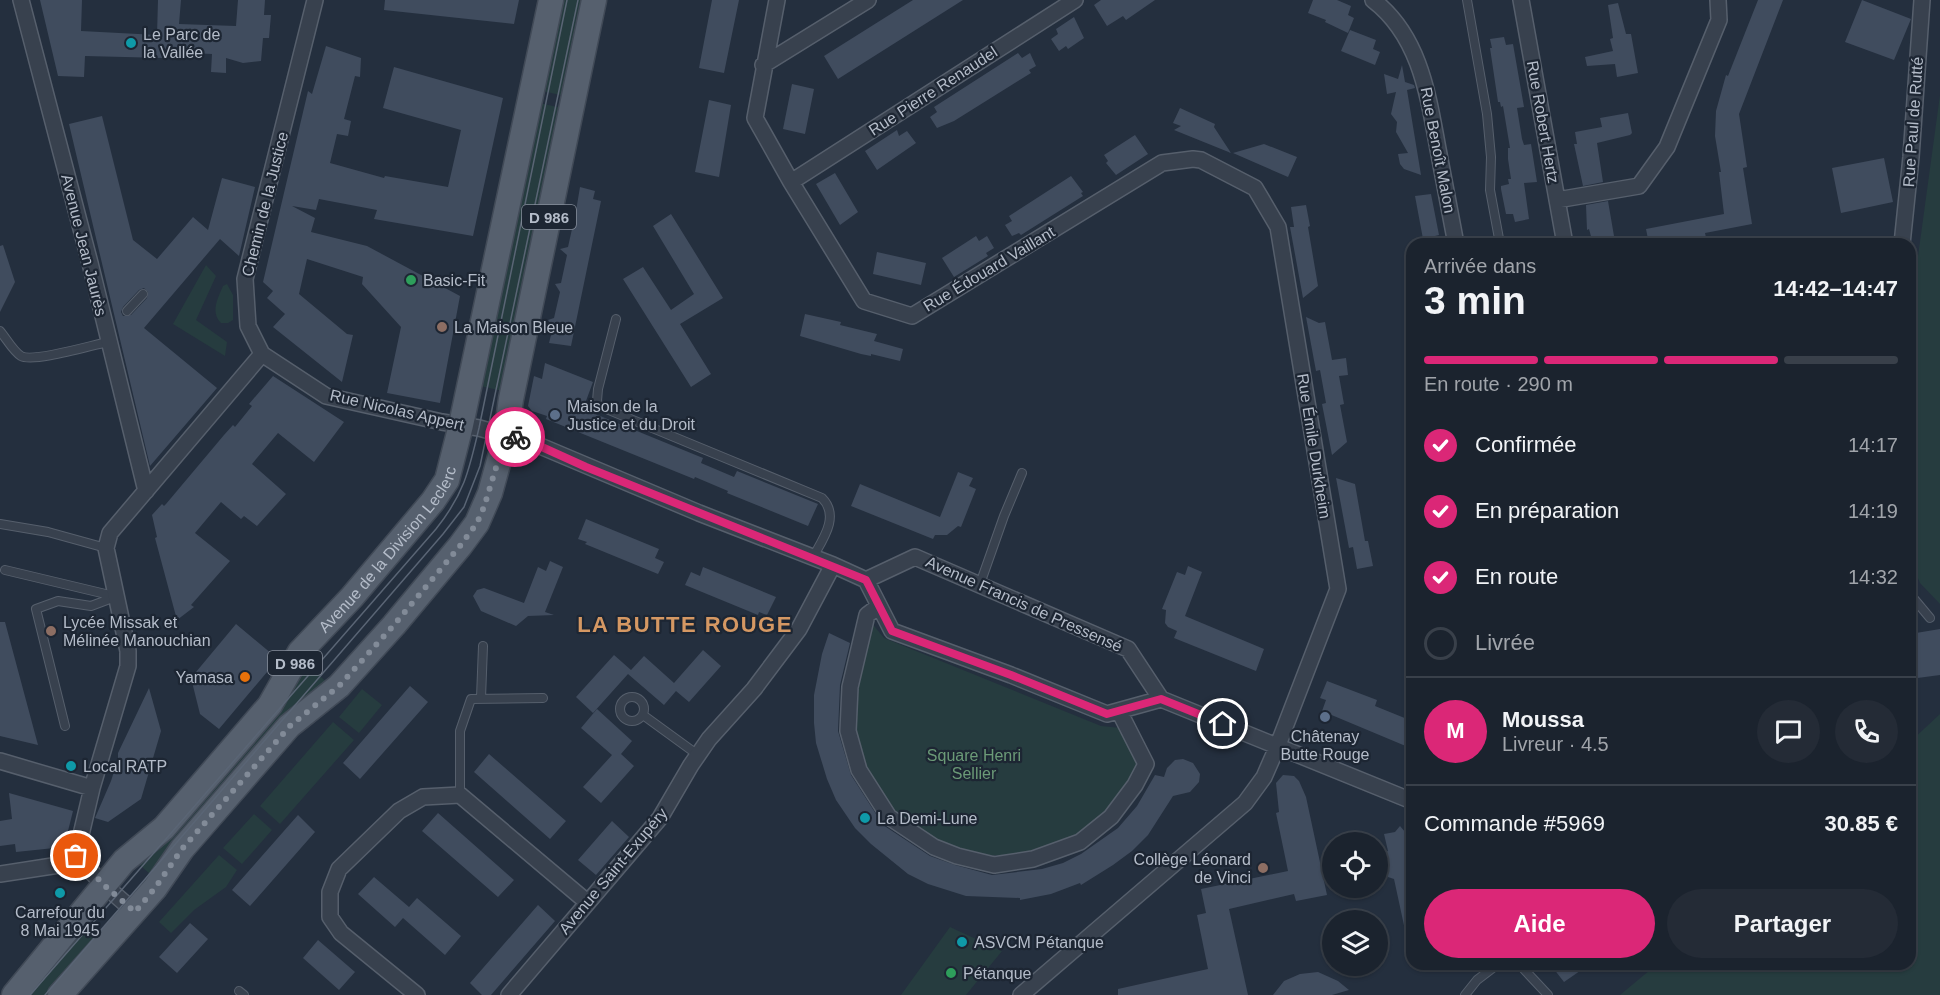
<!DOCTYPE html>
<html lang="fr">
<meta charset="utf-8">
<style>
body{margin:0;font-family:Helvetica,sans-serif;background:#242b36;color:#f1f3f6;height:100vh;display:flex;flex-direction:column;font-size:22px;white-space:nowrap}
*{box-sizing:border-box;margin:0}
p{font-size:20px;color:#a0a4aa}
.icon{flex:none;width:33px;height:33px;fill:none;stroke:currentColor;stroke-width:2;stroke-linecap:round;stroke-linejoin:round}
.map{position:relative;flex:1;overflow:hidden}
.drawer{position:absolute;left:1406px;top:238px;width:510px;height:732px;display:flex;flex-direction:column;background:#1b232e;border-radius:18px;box-shadow:0 2px 4px #0004,0 0 0 2px #39404a}
.drawer>*{flex:none}
.fabs{position:absolute;left:1322px;top:832px;display:grid;gap:12px}
.fabs a{display:grid;place-items:center;width:66px;height:66px;border-radius:50%;background:#1b232e;box-shadow:0 2px 4px #0004,0 0 0 2px #39404a;font-size:30px}
.pin{position:absolute;display:grid;place-items:center;width:51px;height:51px;color:#fff;margin:-26px;border:3px solid #fff;border-radius:50%;box-shadow:0 2px 6px #0007}
.courier{position:absolute;display:grid;place-items:center;width:60px;height:60px;margin:-30px;border:4px solid #db2777;border-radius:50%;background:#fff;color:#222;box-shadow:0 2px 8px #0007}
.head em{font-style:normal;font-weight:800}
.head div{display:flex;flex-direction:column-reverse}
.head{display:flex;align-items:center;justify-content:space-between;height:102px;padding:0 18px}
h1{font-size:39px;font-weight:800;line-height:45px}
.bar{display:grid;grid-template-columns:repeat(4,1fr);gap:9px 6px;align-content:center;height:72px;padding:0 18px}
.bar i{height:8px;border-radius:4px;background:#39404a}
.bar .current{background:#db2777}
.bar p{grid-column:span 4}
.line{display:flex;align-items:center;gap:15px;padding:0 18px;border-top:2px solid #39404a}
.line div{flex:1}
.round{display:grid;place-items:center;flex:none;width:63px;height:63px;border-radius:32px;background:#242b36}
ol{padding:0 18px;list-style:none}
li{display:flex;align-items:center;gap:18px;height:66px}
li p{margin-inline-start:auto}
li .icon{padding:6px;border-radius:50%;background:#db2777;color:#fff;stroke-width:4}
li:last-child{color:#a0a4aa}
li i{width:33px;height:33px;border:3px solid #39404a;border-radius:50%}
.primary-button{display:flex;gap:12px;margin-top:auto;padding:12px 18px}
.primary-button a{flex:1;height:69px;border-radius:36px;background:#db2777;color:#fff;font-size:24px;font-weight:800;line-height:69px;text-align:center}
.primary-button a+a{background:#242b36;color:#f1f3f6}
.map>svg:first-child{display:block}
.green{fill:#263c3f}
.building{fill:#404c5e;fill-rule:evenodd}
.lines{fill:none;stroke-linecap:round;stroke-linejoin:round}
.lane-casing{stroke:#565f6c;stroke-width:10}
.street-casing{stroke:#565f6c;stroke-width:18}
.primary-casing{stroke:#414a57;stroke-width:27}
.lane{stroke:#38414e;stroke-width:8}
.street{stroke:#38414e;stroke-width:15}
.primary{stroke:#56606e;stroke-width:24}
.tram{stroke:#5a6575;stroke-width:1.5}
.done{stroke:#828b98;stroke-width:6;stroke-dasharray:0 10.8}
.route{stroke:#db2777;stroke-width:8}
.culture-dot{fill:#0f9aa8;stroke:#1d2633;stroke-width:2}
.leisure-dot{fill:#2e9e5b;stroke:#1d2633;stroke-width:2}
.education-dot{fill:#8d6e63;stroke:#1d2633;stroke-width:2}
.service-dot{fill:#5c6f8a;stroke:#1d2633;stroke-width:2}
.food-dot{fill:#e8710a;stroke:#1d2633;stroke-width:2}
.labels{text-anchor:middle;dominant-baseline:central;stroke-width:4.5;stroke-linejoin:round;paint-order:stroke}
.shield{fill:#1d2633;stroke:#878f9c;stroke-width:1.5}
.shield-label{font-size:15px;font-weight:bold;fill:#b4bcc9}
.poi-label{font-size:16px;fill:#b4bcc9;stroke:#1d2633;text-anchor:start}
.street-label{font-size:16px;fill:#b4bcc9;stroke:#1d2633}
.park-label{font-size:16px;fill:#6b9a77;stroke:#1d2633}
.district-label{font-size:22px;font-weight:bold;letter-spacing:1.5px;fill:#d59863;stroke:#1d2633}
</style>
<div class="map">
<svg width="1940" height="995" viewBox="0 0 1940 995">
<rect width="100%" height="100%" fill="#242f3e"/>
<path class="green" d="M556,0H589L569,97L538,90Z
M1940,95V604L1920,583L1910,559V315Z
M535,102L566,109L507,392L476,385Z
M206,265L216,276L196,320L227,342L225,356L173,324Z
M227,284L233,295V320L228,323H221C210,312 218,298 223,286Z
M870,621L884,638L1101,726L1121,728L1140,770L1105,817L1070,842L1024,854L981,856L937,841L895,813L863,766L854,719L856,684Z
M302,660L331,686L157,880L135,861Z
M362,689L382,705L359,733L339,717Z
M1940,714V995H1620L1656,965L1910,964V742Z
M333,722L354,740L280,824L260,806Z
M254,814L272,830L242,864L223,848Z
M219,855L237,870L226,887L194,910L171,933L159,922Z
M85,919L105,937L53,995H20Z
M950,927L1002,951L966,995H901Z"/>
<path class="building" d="M40,0H82L81,31L157,35L158,0H181L179,24L236,26L238,0H265L264,15H271L269,38H263L261,61L243,63L226,58V73L211,72L212,54L164,52V58L85,56L84,77L58,76Z
M385,0H519L514,24L384,10Z
M712,0H739L724,73L699,68Z
M913,0H963L838,79L824,56Z
M1101,0H1155L1126,20L1123,16L1107,26L1094,5Z
M1313,0H1337L1351,6L1348,15L1354,18L1348,33L1325,22L1326,20L1308,13Z
M1758,0H1783L1739,114L1747,167L1743,168L1752,224L1705,233L1707,242L1692,244H1649L1646,229L1724,214L1719,172H1721L1715,136L1716,111L1726,75L1728,76Z
M1862,0L1911,19L1894,60L1845,42Z
M1618,3L1626,34H1631L1638,73L1617,77L1615,64L1587,66L1585,57L1613,51L1610,39L1613,38L1608,5Z
M1074,17L1084,38L1068,49L1066,46L1059,51L1051,39L1058,34L1056,29Z
M1350,30L1376,40L1373,49L1380,52L1375,65L1341,51Z
M1504,37L1506,45L1513,44L1524,107L1517,108L1522,139L1524,145L1531,144L1537,182L1524,183L1529,219L1515,222L1513,214H1506L1501,189V186L1509,184L1508,179H1511L1508,159V148H1510L1503,106L1501,107L1500,102H1498L1490,48H1492L1490,39Z
M326,46L361,58L360,77L355,76L344,119L351,121L348,136L337,134L330,163L384,178L385,176L448,187L461,130L383,108L394,67L503,98L473,236L374,219L377,210L319,199L316,210L292,206L315,218L311,232L367,246L460,296L440,403L387,393L401,327L362,284L363,277L307,259L299,294L347,334L353,335L342,382L273,327L285,314L267,298L273,291L263,282L308,91L312,94Z
M1018,53L1022,58L1030,53L1036,66L1029,70L1031,73L954,121L937,128L930,117L937,112L934,107Z
M1402,65L1405,82L1414,85L1415,88L1407,90L1421,175L1404,169L1400,164L1398,154L1408,153L1396,132L1397,122L1391,114L1396,92L1387,94L1384,74L1398,79Z
M792,84L814,89L805,134L783,129Z
M709,100L731,105L719,177L695,172Z
M1180,108L1215,124L1214,127L1231,153L1174,130L1181,126L1173,123Z
M1628,113L1632,133L1630,135L1597,143L1603,182L1583,186L1574,144H1577L1575,132L1602,127L1600,118Z
M102,116L133,240L157,259L193,217L208,230L222,178L255,187L239,256L220,239L144,328L217,388L150,466L69,124ZM144,288L148,292L147,298L131,315L123,316L121,312L123,307L139,290Z
M897,130L899,136L907,131L916,143L877,170L865,151Z
M1135,135L1148,154L1116,175L1106,163L1108,161L1104,155Z
M1264,144L1297,157L1288,177L1233,153Z
M1884,158L1893,202L1841,213L1832,168Z
M835,173L858,212L840,225L816,184Z
M1071,176L1083,192L1081,193L1083,196L1021,235L1019,233L1012,236L1005,225L1012,221L1009,216Z
M580,187L595,191L593,199L601,201L571,346L549,343L553,327L548,320L554,318L560,292L555,284L561,283L567,255L560,249L568,247L574,220L569,211H576Z
M1431,194L1439,235L1423,239L1415,196Z
M1608,201L1614,236L1592,240L1589,229L1587,230L1586,205Z
M1306,205L1310,226L1308,227L1318,286L1303,298L1290,227H1294L1291,207Z
M671,214L723,298L680,324L711,374L691,387L623,279L643,267L671,310L694,294L653,226Z
M976,236L979,241L987,236L994,248L986,253L988,256L954,277L942,258Z
M3,245L15,282L0,312V246Z
M877,252L926,263L921,285L873,274Z
M805,314L841,322L840,325L877,334L874,341L903,349L900,361L871,354V356L861,354L800,336Z
M1306,317L1319,323L1325,322L1332,360L1346,358L1348,375L1339,376L1344,404L1340,405L1347,442L1332,455L1322,404L1326,403L1320,370L1316,371Z
M545,363L593,382L583,409L703,458L701,463L734,477L737,471L818,504L808,526L727,493L728,491L695,477L694,479L546,419L547,416L532,411L528,406L534,376L542,379Z
M273,376L344,422L314,462L278,433L252,464L286,494L257,526L244,516L241,519L221,502L195,533L230,561L191,605L194,607L177,620L155,538L157,537L152,515L162,504L164,506L166,504L224,435L233,425L235,427L252,406L249,404Z
M958,472L973,478L969,486L976,489L961,527L958,526L947,535H935L933,539L851,506L860,484L940,517Z
M1336,478L1355,484L1365,541H1368L1373,566L1357,569L1353,547L1349,548Z
M586,519L659,549L655,558L664,562L658,574L585,544L587,542L578,539Z
M550,561L563,567L545,612L554,615L528,616L516,626L481,611L473,596L477,590L484,588L524,603L538,567L546,571Z
M1188,566L1202,572L1185,616L1264,649L1256,671L1174,638L1177,631L1168,627L1165,623L1166,610L1162,609L1177,572L1185,575Z
M703,567L776,597L767,615L759,612L758,615L685,585L691,572L700,576Z
M0,622H5L38,745L0,736Z
M236,624L278,659L219,729L200,714L191,678Z
M1940,629V675L1910,679V634Z
M829,633L850,643L840,685L838,731L851,775L883,825L930,856L955,865L992,875L1042,869L1063,863L1081,854L1118,828L1137,806L1155,775L1164,777L1167,768L1175,760L1183,759L1193,763L1200,774L1199,782L1190,792L1173,796L1148,835L1132,851L1113,865L1081,885L1080,883L1051,894L1020,900V898L966,896L928,884L908,874L871,844L855,828L836,800L827,779L816,743L814,723V695L822,654Z
M703,650L721,666L689,702L676,691L664,705L628,674L593,713L576,697L614,655L631,670L644,656L674,683Z
M1327,681L1377,700L1375,706L1412,721V738L1408,747L1322,711L1326,700L1320,698Z
M410,686L428,702L360,779L343,763Z
M149,688L161,731L141,799L108,822L95,818L111,781L118,759V753Z
M597,709L632,741L621,754L634,766L601,803L583,787L612,755L581,728Z
M489,754L566,821L550,839L474,772Z
M1283,775L1294,776L1299,781L1306,797L1327,895L1296,901L1294,894L1229,909L1248,995H1118V989L1208,969L1197,915L1206,913L1201,889L1288,871L1276,813L1279,812L1276,783Z
M9,793L73,811L64,847L16,852L15,844L0,846V821L12,819Z
M438,813L514,880L498,897L422,831Z
M298,815L315,832L250,906L232,890Z
M612,821L629,837L596,875L578,860Z
M1400,826L1412,840V930H1405L1394,879L1388,877L1385,852L1388,851L1384,834L1395,832Z
M374,877L409,907L417,898L461,936L445,955L403,918L395,927L358,894Z
M538,905L555,921L491,995H482L470,983Z
M190,923L208,939L177,973L159,957Z
M318,940L355,972L339,990L303,958Z
M1550,964H1590L1564,982Z
M1318,972L1338,981L1349,990L1332,995H1273L1284,981L1300,974Z"/>
<g class="lines">
<defs>
<path id="lane" d="M1467,0L1487,114L1491,157L1490,190L1500,244
M127,311L143,294
M616,319L598,389L597,401L599,406L822,498C840,516 823,539 813,557
M0,331C6,338 13,351 21,356C33,363 92,345 108,342
M0,524L48,532L106,548
M5,570L114,596
M980,584L1004,516L1022,473
M1910,594L1930,618
M620 709a12 12 0 1 1 24 0a12 12 0 1 1-24 0Z
M481,698L483,646
M643,715L698,755
M65,726L36,609L58,601L91,606L115,597
M460,795V731L471,699L543,698
M1519,964L1548,995
M239,991L244,995
M1465,995L1477,980L1498,964"/>
<path id="street" d="M21,0L90,263L146,491
M777,0L755,118L791,182L864,301L912,316L1162,163L1193,159L1201,160L1255,188L1278,227L1338,589L1278,745L1264,777L1245,803L1021,995
M1373,0C1420,36 1428,95 1438,149C1444,181 1450,213 1456,244
M1521,0L1565,244
M763,65L868,0
M791,182L1075,0
M1557,200L1639,186L1667,147L1719,20L1718,0
M1902,244L1911,157L1922,0
M262,354L326,396L442,422L479,428L533,443L699,513L833,565L866,580L892,631L1011,675L1107,714L1161,699
M262,354L248,326L245,279L315,0
M866,580L915,557L1128,649L1161,699L1412,801
M879,606L867,615L850,687L848,731L859,770L889,817L934,847L957,856L994,865L1033,859L1080,842L1111,817L1135,785L1146,764L1119,711
M0,761L92,788
M76,856L92,788L128,666V651L106,548L110,533L262,354
M76,856L104,885L135,912
M0,874L59,865L76,856
M417,995L341,933L330,917V892L339,869L399,811L423,797L460,795L587,902
M509,995L660,818L691,765L709,739L754,689L799,629L833,565"/>
<g id="primary">
<path id="s1" d="M14,995L124,861L164,828L270,705L300,652L352,597L433,501L447,480L461,425L551,0"/>
<path d="M60,995L155,888L182,849L289,726L339,686L394,625L460,546L477,523L490,493L506,435L511,399L594,0"/>
</g>
</defs>
<use href="#lane" class="lane-casing"/>
<use href="#street" class="street-casing"/>
<use href="#primary" class="primary-casing"/>
<use href="#lane" class="lane"/>
<use href="#street" class="street"/>
<use href="#primary" class="primary"/>
<path class="tram" d="M30,995L436,529C464,494 469,471 479,428L567,0
M45,995L443,534L464,507L480,466L578,0"/>
</g>
<g class="lines">
<path class="done" d="M76,856L104,885L135,912L155,888L182,849L290,726L339,686L394,625L460,546L477,523L484,507L506,435L515,437"/>
<path class="route" d="M515,437L533,443L586,467L866,580L892,631L1011,675L1107,714L1161,699L1223,724"/>
</g>
<g class="culture-dot">
<circle cx="131" cy="43" r="6"/>
<circle cx="71" cy="766" r="6"/>
<circle cx="865" cy="818" r="6"/>
<circle cx="60" cy="893" r="6"/>
<circle cx="962" cy="942" r="6"/>
</g>
<g class="leisure-dot">
<circle cx="411" cy="280" r="6"/>
<circle cx="951" cy="973" r="6"/>
</g>
<g class="education-dot">
<circle cx="442" cy="327" r="6"/>
<circle cx="51" cy="631" r="6"/>
<circle cx="1263" cy="868" r="6"/>
</g>
<g class="service-dot">
<circle cx="555" cy="415" r="6"/>
<circle cx="1325" cy="717" r="6"/>
</g>
<circle class="food-dot" cx="245" cy="677" r="6"/>
<g class="labels">
<g class="shield">
<rect x="522" y="205" width="54" height="24" rx="4.5"/>
<rect x="268" y="651" width="54" height="24" rx="4.5"/>
</g>
<g class="shield-label">
<text x="549" y="217">D 986</text>
<text x="295" y="663">D 986</text>
</g>
<g class="poi-label">
<text x="143" y="34">Le Parc de<tspan x="143" dy="18">la Vallée</tspan></text>
<text x="423" y="280">Basic-Fit</text>
<text x="454" y="327">La Maison Bleue</text>
<text x="567" y="406">Maison de la<tspan x="567" dy="18">Justice et du Droit</tspan></text>
<text x="63" y="622">Lycée Missak et<tspan x="63" dy="18">Mélinée Manouchian</tspan></text>
<text x="233" y="677" text-anchor="end">Yamasa</text>
<text x="1325" y="736" text-anchor="middle">Châtenay<tspan x="1325" dy="18">Butte Rouge</tspan></text>
<text x="83" y="766">Local RATP</text>
<text x="877" y="818">La Demi-Lune</text>
<text x="1251" y="859" text-anchor="end">Collège Léonard<tspan x="1251" dy="18">de Vinci</tspan></text>
<text x="60" y="912" text-anchor="middle">Carrefour du<tspan x="60" dy="18">8 Mai 1945</tspan></text>
<text x="974" y="942">ASVCM Pétanque</text>
<text x="963" y="973">Pétanque</text>
</g>
<g class="street-label">
<text transform="translate(933 91) rotate(-33)">Rue Pierre Renaudel</text>
<text transform="translate(1543 122) rotate(80)">Rue Robert Hertz</text>
<text transform="translate(1913 122) rotate(-86)">Rue Paul de Rutté</text>
<text transform="translate(1438 150) rotate(79)">Rue Benoît Malon</text>
<text transform="translate(265 204) rotate(-76)">Chemin de la Justice</text>
<text transform="translate(84 245) rotate(76)">Avenue Jean Jaurès</text>
<text transform="translate(989 269) rotate(-31)">Rue Édouard Vaillant</text>
<text transform="translate(397 410) rotate(13)">Rue Nicolas Appert</text>
<text transform="translate(1314 446) rotate(81)">Rue Émile Durkheim</text>
<text stroke="none"><textPath href="#s1" startOffset="584">Avenue de la Division Leclerc</textPath></text>
<text transform="translate(1024 604) rotate(24)">Avenue Francis de Pressensé</text>
<text transform="translate(613 871) rotate(-50)">Avenue Saint-Exupéry</text>
</g>
<g class="park-label">
<text x="974" y="755">Square Henri<tspan x="974" dy="18">Sellier</tspan></text>
</g>
<g class="district-label">
<text x="685" y="624">LA BUTTE ROUGE</text>
</g>
</g>
</svg>
<div class="fabs">
<a><svg class="icon" aria-label="locate" viewBox="0 0 24 24"><circle cx="12" cy="12" r="6"/><path d="M12 2v4M12 18v4M2 12h4M18 12h4"/></svg></a>
<a><svg class="icon" aria-label="layers" viewBox="0 0 24 24"><path d="M12 4l9 5-9 5-9-5zM3 14l9 5 9-5"/></svg></a>
</div>
<div class="pin" style="left:76px;top:856px;background:#ea580c"><svg class="icon" aria-label="bag" viewBox="0 0 24 24"><path d="M5 8h14l-1 12H6zM9 8a3 3 0 0 1 6 0"/></svg></div>
<div class="pin" style="left:1223px;top:724px;background:#1f2937"><svg class="icon" aria-label="home" viewBox="0 0 24 24"><path d="M3 11l9-7 9 7M6 9v11h12V9"/></svg></div>
<div class="courier" style="left:515px;top:437px"><svg class="icon" aria-label="bike" viewBox="0 0 24 24"><circle cx="6" cy="16" r="4"/><circle cx="18" cy="16" r="4"/><path d="M6 16l4-8h5l3 8M10 8l3 8H6M13 5h3"/></svg></div>
<section class="drawer">
<div class="head"><div><h1>3 min</h1><p>Arrivée dans</p></div><em>14:42–14:47</em></div>
<div class="bar"><i class="current"></i><i class="current"></i><i class="current"></i><i></i><p>En route · 290 m</p></div>
<ol>
<li><svg class="icon" aria-label="check" viewBox="0 0 24 24"><path d="M5 12l5 5 9-10"/></svg>Confirmée<p>14:17</p></li>
<li><svg class="icon" aria-label="check" viewBox="0 0 24 24"><path d="M5 12l5 5 9-10"/></svg>En préparation<p>14:19</p></li>
<li><svg class="icon" aria-label="check" viewBox="0 0 24 24"><path d="M5 12l5 5 9-10"/></svg>En route<p>14:32</p></li>
<li><i></i>Livrée</li>
</ol>
<div class="line" style="height:108px"><b class="round" style="background:#db2777;color:#fff">M</b><div><b>Moussa</b><p>Livreur · 4.5</p></div><a class="round"><svg class="icon" aria-label="chat" viewBox="0 0 24 24"><path d="M4 5h16v11H9l-5 4z"/></svg></a><a class="round"><svg class="icon" aria-label="phone" viewBox="0 0 24 24"><path d="M5 4h4l2 5-3 2q2 4 5 5l2-3 5 2v4C11 20 4 13 5 4z"/></svg></a></div>
<div class="line" style="height:78px"><div>Commande #5969</div><b>30.85 €</b></div>
<div class="primary-button"><a>Aide</a><a>Partager</a></div>
</section>
</div>
